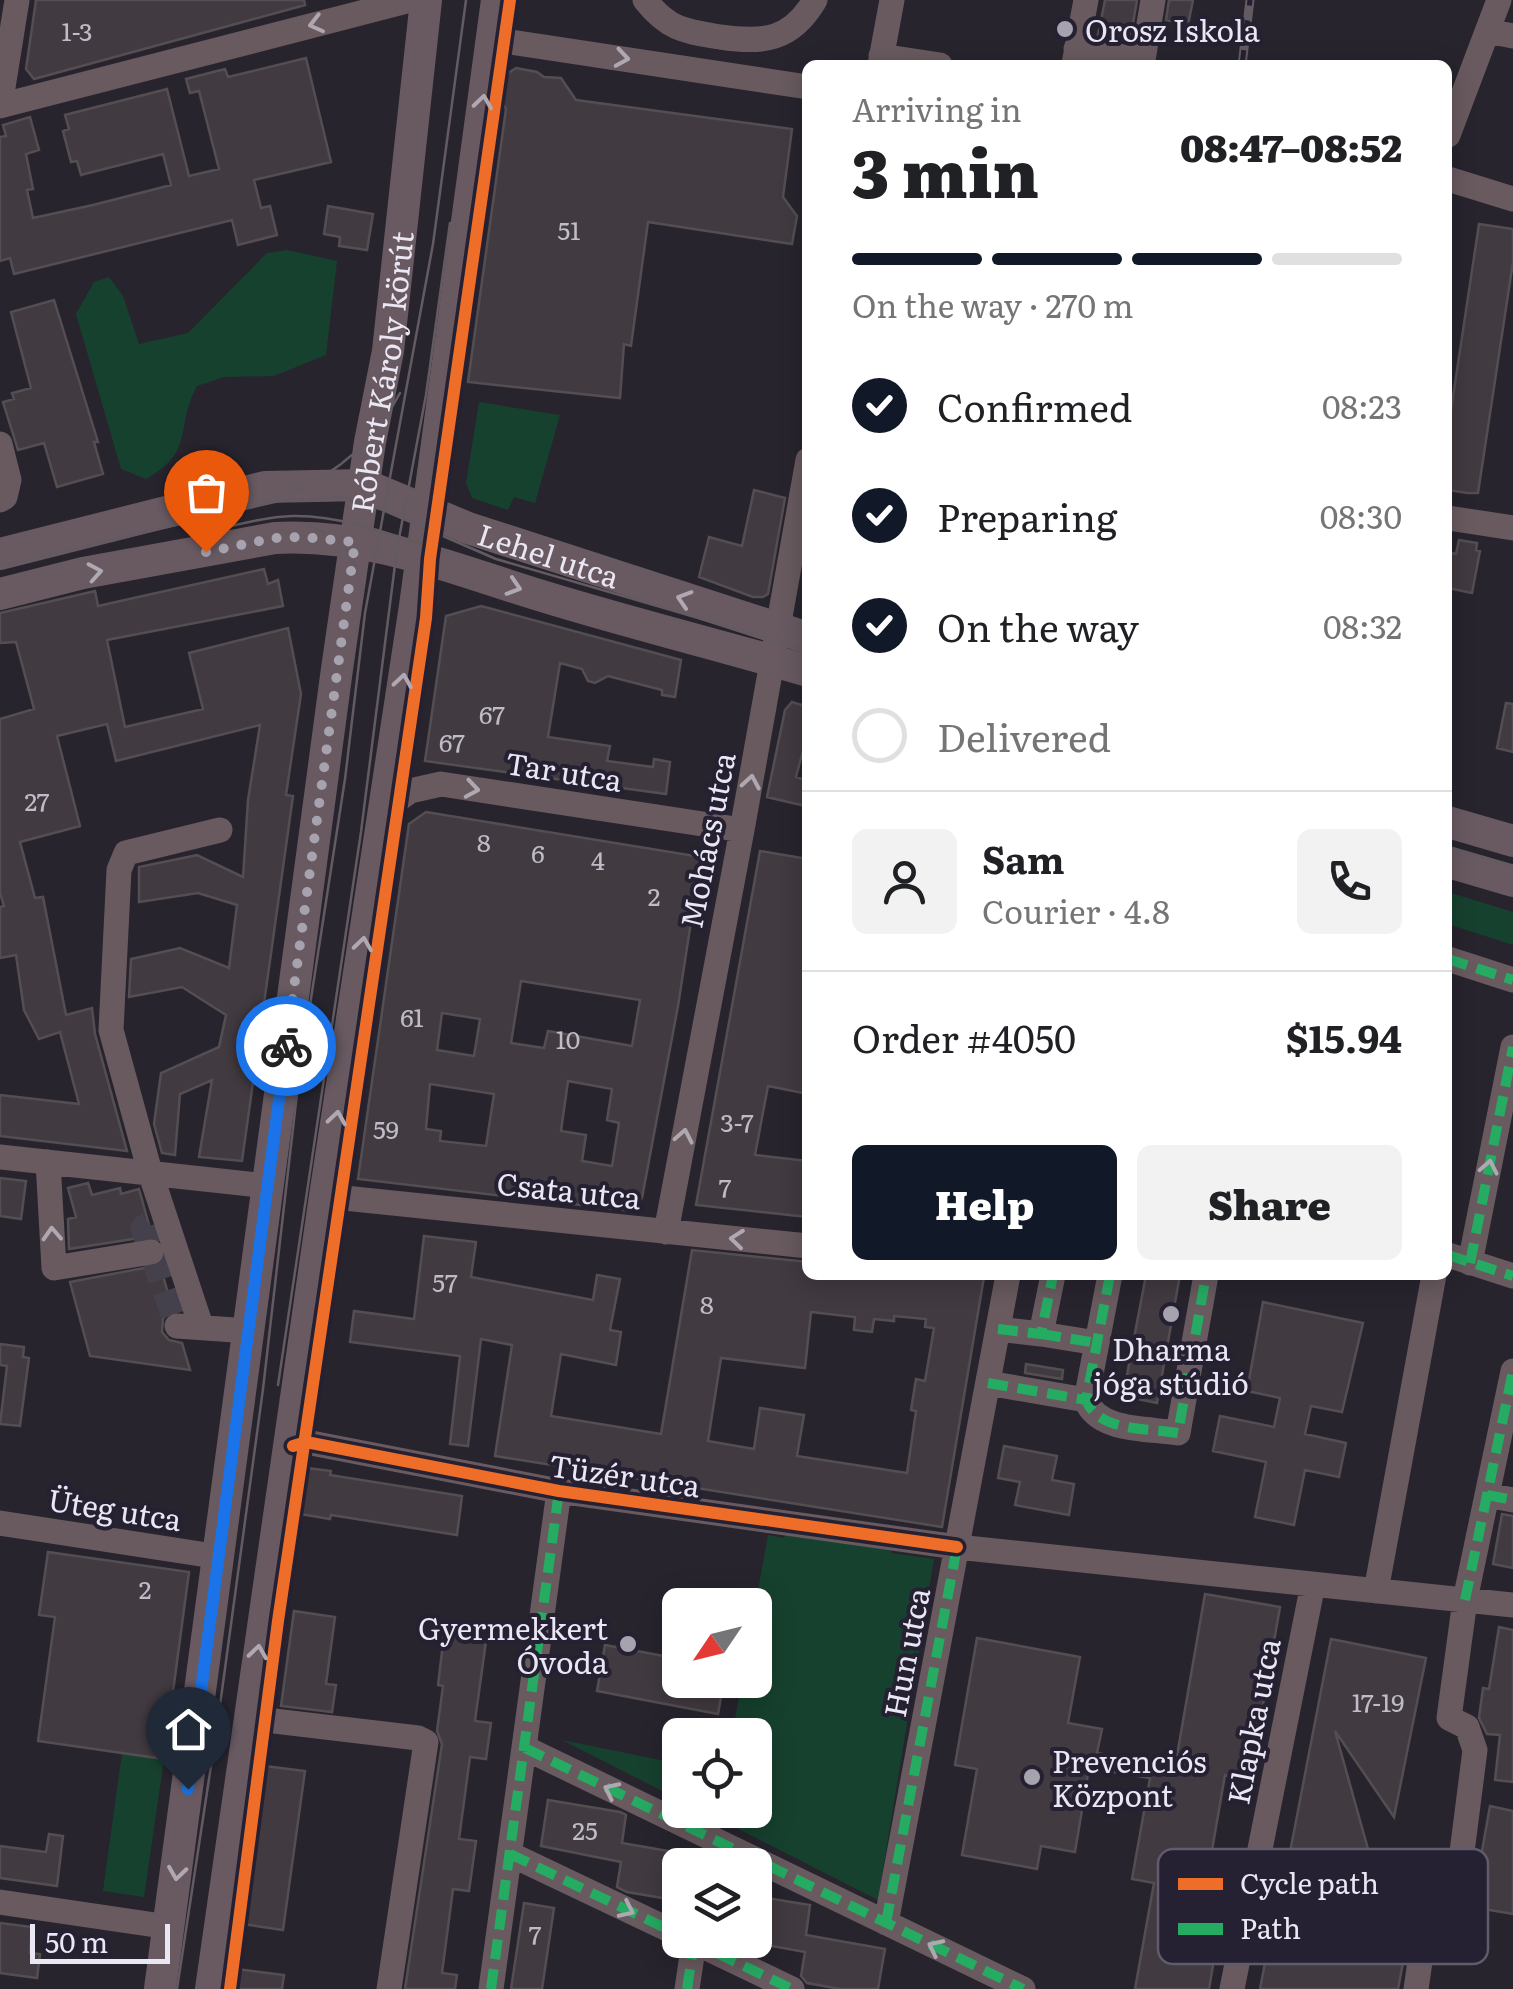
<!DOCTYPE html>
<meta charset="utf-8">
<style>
body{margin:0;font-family:Literata,serif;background:#f2f2f2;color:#202124;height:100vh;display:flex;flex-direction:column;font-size:38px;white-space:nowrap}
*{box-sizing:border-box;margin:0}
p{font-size:32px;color:#757577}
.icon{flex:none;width:55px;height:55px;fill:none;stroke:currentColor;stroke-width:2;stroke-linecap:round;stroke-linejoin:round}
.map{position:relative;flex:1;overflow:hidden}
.side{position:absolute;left:802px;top:60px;width:650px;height:1220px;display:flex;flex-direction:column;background:#fff;border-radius:15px;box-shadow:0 5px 25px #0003}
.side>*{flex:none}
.needle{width:65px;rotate:235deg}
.controls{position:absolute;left:662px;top:1588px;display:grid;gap:20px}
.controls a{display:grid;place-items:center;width:110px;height:110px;border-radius:15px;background:#fff;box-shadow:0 5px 25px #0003;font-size:50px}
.scale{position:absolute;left:30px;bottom:25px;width:140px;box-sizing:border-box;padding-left:10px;border:5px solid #eae7f4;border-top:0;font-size:28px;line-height:35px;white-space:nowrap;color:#eae7f4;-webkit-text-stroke:8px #252032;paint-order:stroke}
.pin{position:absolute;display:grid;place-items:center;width:85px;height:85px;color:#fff;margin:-102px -42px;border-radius:50% 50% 50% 0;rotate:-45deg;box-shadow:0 0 10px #0007}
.pin .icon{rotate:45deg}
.courier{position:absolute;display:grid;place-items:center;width:100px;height:100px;margin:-50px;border:8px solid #1a73e8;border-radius:50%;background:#fff;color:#222;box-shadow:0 2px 12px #0007}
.headline em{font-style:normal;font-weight:800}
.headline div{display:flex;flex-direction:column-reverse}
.headline{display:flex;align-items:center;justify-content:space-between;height:170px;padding:0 50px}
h1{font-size:65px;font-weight:800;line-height:75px}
.bar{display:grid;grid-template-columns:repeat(4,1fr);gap:15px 10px;align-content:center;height:120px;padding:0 50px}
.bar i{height:12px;border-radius:8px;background:#e0e0e0}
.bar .current{background:#111827}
.bar p{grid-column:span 4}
.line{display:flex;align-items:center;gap:25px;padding:0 50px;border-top:2px solid #e0e0e0}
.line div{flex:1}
.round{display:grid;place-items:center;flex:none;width:105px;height:105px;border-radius:15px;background:#f2f2f2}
ol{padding:0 50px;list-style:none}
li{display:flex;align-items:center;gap:30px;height:110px}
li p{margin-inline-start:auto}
li .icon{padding:10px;border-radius:50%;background:#111827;color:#fff;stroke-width:4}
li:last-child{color:#757577}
li i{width:55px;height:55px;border:5px solid #e0e0e0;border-radius:50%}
.action{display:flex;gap:20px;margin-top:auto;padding:20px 50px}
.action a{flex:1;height:115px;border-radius:15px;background:#111827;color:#fff;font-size:40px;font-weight:800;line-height:115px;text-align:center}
.action a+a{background:#f2f2f2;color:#202124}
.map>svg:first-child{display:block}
.green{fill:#17412f}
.building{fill:#413a40;stroke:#544e52;stroke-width:2.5;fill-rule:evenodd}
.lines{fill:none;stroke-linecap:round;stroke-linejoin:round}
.minor-tunnel{stroke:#44414c;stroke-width:25;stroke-dasharray:25 12;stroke-linecap:butt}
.minor{stroke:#685a5f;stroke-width:25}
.major{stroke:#695a62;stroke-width:32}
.tram{stroke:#635b61;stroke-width:2.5}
.rail-casing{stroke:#635b61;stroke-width:9}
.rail{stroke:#252032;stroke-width:5;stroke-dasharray:15;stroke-linecap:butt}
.quiet{stroke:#26ab63;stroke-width:10;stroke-dasharray:20 10;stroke-linecap:butt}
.cycleway-casing{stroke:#252032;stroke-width:19}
.cycleway{stroke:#ee6e29;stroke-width:12}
.oneway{stroke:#b0a8b1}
.oneway2{stroke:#b0a8b2}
.done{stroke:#a6a3af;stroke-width:10;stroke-dasharray:0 18}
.route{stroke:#1a73e8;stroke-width:12}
.poi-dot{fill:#a6a3af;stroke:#252032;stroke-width:4}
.labels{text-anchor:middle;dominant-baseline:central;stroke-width:8;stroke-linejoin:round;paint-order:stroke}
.number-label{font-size:25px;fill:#c0bcc7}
.poi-label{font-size:30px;fill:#eae7f4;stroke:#252032;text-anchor:start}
.street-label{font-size:30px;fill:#eae7f4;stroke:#252032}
.key{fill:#252032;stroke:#605c6c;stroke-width:2.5}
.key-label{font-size:28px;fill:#eae7f4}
</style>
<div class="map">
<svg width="1513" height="1989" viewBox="0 0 1513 1989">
<rect width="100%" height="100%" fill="#27242e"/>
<path class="green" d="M287,250L337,261L326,355L274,376L224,377L197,386C174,429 196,451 146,479L121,469L76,314L94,282L109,277L123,296L139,344L188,333L267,253Z
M479,402L560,415L535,503L514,497L508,510L472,498L466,483Z
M1448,892L1513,912V945L1448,924Z
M786,1531L892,1545L891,1553L934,1559L878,1900L701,1810H755V1735H732L742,1680H755V1607L768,1535L784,1538Z
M562,1740L680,1764V1800Z
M122,1753L164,1759L144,1897L103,1891Z"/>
<path class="building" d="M36,0H304L305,5L34,79L26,69Z
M1105,0H1137L1130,41L1098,35Z
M1169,0H1193L1188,25L1166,20Z
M306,58L331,162L254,180L261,208L270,206L277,235L238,245L232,220L14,274L10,258L0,261V137L6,136L3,125L30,117L39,150L26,154L33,189L27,190L33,218L93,205L171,185L163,154L81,175L77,161L71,162L63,131L69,129L65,115L167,89L189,176L219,169L199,91L190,93L186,79L225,69L228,77Z
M516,68L537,72L544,77L561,78L576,100L792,129L783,197L797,216L792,244L648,222L631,346L624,344L620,398L468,382L506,109L503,104L507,74Z
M328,206L373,214L367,250L339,246L340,237L324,234Z
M1479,224L1513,229V262L1478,493H1467L1448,490V430Z
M54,300L98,442H94L103,474L57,487L44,443L18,450L3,402L14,399L12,393L31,388L11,312Z
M754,490L785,498L768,594L763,597H753L699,577L709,537L742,546Z
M1459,540L1477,543L1476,550L1480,551L1472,593L1448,588V552L1456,554Z
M264,569L268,584L278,580L283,606L107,640L125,727L203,709L189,653L288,628L301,694L286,795L293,796L242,1161L199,1157L212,1080L180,1094L175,1155L162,1153L154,1124L161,1073L219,1047L226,1015L182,987L129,997L131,959L180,948L229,968L237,905L198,893L139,902V867L197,855L243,877L248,800L260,725L116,761L107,724L57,736L80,826L20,842L35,898L43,897L66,1015L92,1008L95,1034L127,1151L0,1136V1095L79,1104L60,1032L39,1039L24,1010L16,955L0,958V907L4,906L0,893V719L34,709L16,642L0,643V613L95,591L98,606Z
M481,606L681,660L675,697L662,695V690L608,676L595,683L588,681L582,669L560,663L548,737L610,746L607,761L653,767L654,759L670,762L666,794L425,761L446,616Z
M792,702L808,707V744L805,743L796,777L808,781L805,806L767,797L785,710Z
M1506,703L1513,704V752L1497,748Z
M426,812L701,857L678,1006L642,1198L631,1211L358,1179L409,824ZM521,981L640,1000L632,1046L548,1031L544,1048L511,1043ZM442,1013L480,1019L474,1056L437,1050ZM568,1081L612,1089L607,1120L619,1123L612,1166L582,1161L586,1135L561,1131ZM430,1084L494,1094L486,1146L440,1141L441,1131L426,1129Z
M760,851L808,859V1094L768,1086L755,1155L808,1161V1217L696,1205Z
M0,1178L26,1181L21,1219L0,1216Z
M88,1183L92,1195L120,1188L121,1194L139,1189L152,1236L69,1249L68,1219L76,1217L68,1188Z
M424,1236L476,1242L471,1277L593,1300L597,1275L620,1279L610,1330L621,1332L616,1365L561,1354L551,1416L661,1434L692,1250L808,1262V1275L984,1277L942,1527L495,1456L512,1345L481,1339L468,1446L450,1444L460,1356L350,1342L354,1311L414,1319ZM811,1312L855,1317L854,1330L872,1332L874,1319L894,1321V1316L926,1319L925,1327L934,1328L925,1381L916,1379L911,1410L916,1411L907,1473L797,1456L804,1415L760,1408L754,1449L708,1441L721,1358L805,1368Z
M160,1265L173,1311L163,1318L162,1332L169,1340L182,1343L190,1370L90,1356L70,1282Z
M1146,1275H1180L1157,1403L1123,1396Z
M1263,1302L1363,1323L1342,1412L1311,1406L1305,1434L1346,1443L1339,1477L1305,1470L1294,1525L1255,1517L1266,1462L1213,1451L1220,1416L1274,1427L1280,1398L1247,1391Z
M0,1344L24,1347L23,1357L29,1358L20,1426L0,1424L7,1366L0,1365Z
M1026,1364L1063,1370L1062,1379L1025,1373Z
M1004,1446L1057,1456L1052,1480L1074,1484L1069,1515L1015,1505L1020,1482L998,1478Z
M307,1468L331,1471L330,1475L462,1496L457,1535L331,1515L330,1519L300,1514Z
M1502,1514L1513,1516V1568L1493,1564Z
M48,1552L189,1572L164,1759L38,1741L55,1617L39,1615Z
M1205,1594L1280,1607L1250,1780L1225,1775L1201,1914L1221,1918L1209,1989H1135L1154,1883L1132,1879L1150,1778L1089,1768L1075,1852L1041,1846L1037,1869L962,1855L977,1769L955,1765L977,1638L1080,1657L1068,1723L1102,1729L1097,1753L1175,1767Z
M294,1611L335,1617L326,1684L336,1685L332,1712L281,1706Z
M1499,1627L1513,1630V1782L1495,1780L1500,1735L1487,1734L1479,1718L1483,1688L1489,1689Z
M444,1635L486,1641L475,1721L491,1723L486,1759L470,1757L459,1839L476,1841L469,1891L453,1889L442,1973L457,1975L455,1989H405L442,1744L437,1731L443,1686L438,1685Z
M1331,1639L1426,1658L1394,1817L1335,1731L1380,1892L1286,1873Z
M605,1645L680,1659V1680H724L718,1714L597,1691Z
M265,1766L305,1771L283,1930L243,1924Z
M548,1800L620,1812L626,1815L622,1843L680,1853V1901L627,1892L617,1887L621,1862L541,1846Z
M1490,1806L1513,1811V1914L1472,1907Z
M49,1834L63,1836L57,1886L0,1878V1846L46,1852Z
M755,1896L810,1905L806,1935L885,1949L878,1989H840L807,1983L801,1976L805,1952L755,1943Z
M524,1903L554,1908L542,1989H511Z
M0,1923L32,1927L30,1953L40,1954L37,1978L0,1973Z
M1272,1926L1405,1952L1398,1989H1260Z
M237,1969L284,1975L282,1989H235Z"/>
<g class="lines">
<path class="minor-tunnel" d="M149,1224L143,1228L177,1326"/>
<path class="minor" d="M645,0C669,30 684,31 720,37C763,43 791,41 815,0
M1488,31L1513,36
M491,39L808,87
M1076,49L1143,60L1153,0
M881,56L940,65
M1074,64L1086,0
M880,65L892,0
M0,106L411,0
M0,106L17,0
M1448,135L1499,0
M1448,179L1513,199
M0,444L9,480L5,497L0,500
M1448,518L1513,528
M382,811L410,791L441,784L742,830
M1448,959L1513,980
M0,1157L268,1186
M48,1162L54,1268L151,1252
M325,1196L808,1246
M666,1232L742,830L808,460
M1448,1255L1513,1276
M1470,1263L1513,1047
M1110,1275L1086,1400C1098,1432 1148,1428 1178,1433L1206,1275
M177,1326L249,1331
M201,1326L150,1172L111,1030L119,870L126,853L220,830
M998,1329L1041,1334L1053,1275
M1041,1334L1097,1343
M988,1383L1086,1400
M289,1448L306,1442L559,1491L957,1547L1513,1605
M1487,1495L1513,1500
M0,1523L220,1557
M1376,1591L1434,1275
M248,1718L418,1738L426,1742L389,1989
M525,1748L1023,1989
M510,1854L680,1935
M0,1902L169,1927
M886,1923L1008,1275
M690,1940L792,1989
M491,1989L559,1491
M687,1989L694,1942
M1232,1989L1313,1584
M1416,1989L1422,1948L1454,1915L1475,1750L1467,1727L1449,1718L1465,1600L1513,1371"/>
<g class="major">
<path id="s1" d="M0,554L265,487L365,485L468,528L808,638"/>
<path d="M0,594L83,573L275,538C371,533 453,569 542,596C630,623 719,645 808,671"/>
<path d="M1448,822L1513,841"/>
<path d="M1448,862L1513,881"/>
<path id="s2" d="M160,1989L337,669L370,442L388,351L426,0"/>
<path d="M211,1989L325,1196L415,606L497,0"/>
</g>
<path class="tram" d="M288,494C337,474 376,440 400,393
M302,523C339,536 356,554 363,593
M194,535C226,528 260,517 293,516C347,515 406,540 457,556
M0,566L279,501L342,497L383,510L496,559L808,650
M1448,847L1513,866
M278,1385L361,832L397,549L426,395L450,223
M177,1989L218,1720L263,1389L299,1076L345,779L365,613L433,244L466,0"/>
<defs>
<path id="rail" d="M1242,65L1250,0"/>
</defs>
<use href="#rail" class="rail-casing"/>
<use href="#rail" class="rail"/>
<path class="quiet" d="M1448,959L1513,980
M1448,1255L1513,1276
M1470,1263L1513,1047
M1110,1275L1086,1400C1098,1432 1148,1428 1178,1433L1206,1275
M998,1329L1041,1334L1053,1275
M1041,1334L1097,1343
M988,1383L1086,1400
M1487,1495L1513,1500
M1465,1600L1513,1371
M525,1748L1023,1989
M510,1854L680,1935
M886,1923L957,1547
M690,1940L792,1989
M491,1989L559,1491
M687,1989L694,1942"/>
<defs>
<path id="cycleway" d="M293,1446L306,1442L559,1491L957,1547
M230,1989L278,1621L426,618L430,559L510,0"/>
</defs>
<use href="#cycleway" class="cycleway-casing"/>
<use href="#cycleway" class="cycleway"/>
</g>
<defs><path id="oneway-chevron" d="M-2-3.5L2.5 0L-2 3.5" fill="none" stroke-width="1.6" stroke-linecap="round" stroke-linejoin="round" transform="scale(2.5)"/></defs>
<g class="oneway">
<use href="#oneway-chevron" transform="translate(316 24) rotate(166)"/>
<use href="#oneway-chevron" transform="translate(622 58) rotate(9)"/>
<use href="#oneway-chevron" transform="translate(751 782) rotate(-80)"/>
<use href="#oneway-chevron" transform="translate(472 789) rotate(9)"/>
<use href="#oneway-chevron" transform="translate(684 1136) rotate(-79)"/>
<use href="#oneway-chevron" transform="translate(1489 1167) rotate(-79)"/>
<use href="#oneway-chevron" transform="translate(52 1234) rotate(-93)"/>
<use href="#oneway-chevron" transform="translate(737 1239) rotate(-174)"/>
<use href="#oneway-chevron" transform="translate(611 1790) rotate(-154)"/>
<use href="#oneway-chevron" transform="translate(627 1910) rotate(25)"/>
<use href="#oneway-chevron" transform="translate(935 1947) rotate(-154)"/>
</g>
<g class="oneway2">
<use href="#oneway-chevron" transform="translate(483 102) rotate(-82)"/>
<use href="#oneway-chevron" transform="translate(95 572) rotate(-10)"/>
<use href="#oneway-chevron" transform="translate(514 587) rotate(18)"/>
<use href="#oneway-chevron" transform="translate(684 599) rotate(-162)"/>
<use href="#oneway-chevron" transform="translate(403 681) rotate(-81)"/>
<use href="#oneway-chevron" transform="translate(363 944) rotate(-82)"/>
<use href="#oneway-chevron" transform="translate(337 1118) rotate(-81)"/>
<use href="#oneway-chevron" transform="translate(258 1652) rotate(-82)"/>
<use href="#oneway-chevron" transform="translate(177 1873) rotate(98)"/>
</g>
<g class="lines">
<path class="done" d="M206,552L275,538L301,537L355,542L286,1046"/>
<path class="route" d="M188,1789L286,1046"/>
</g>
<g class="poi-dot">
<circle cx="1065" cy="29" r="10"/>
<circle cx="1171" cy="1314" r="10"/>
<circle cx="628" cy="1644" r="10"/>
<circle cx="1032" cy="1777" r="10"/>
</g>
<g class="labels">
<g class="number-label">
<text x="77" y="30">1-3</text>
<text x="569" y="229">51</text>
<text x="492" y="713">67</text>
<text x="452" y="741">67</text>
<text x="37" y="800">27</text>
<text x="484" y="841">8</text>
<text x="538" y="852">6</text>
<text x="598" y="859">4</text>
<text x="654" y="895">2</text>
<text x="412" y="1016">61</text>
<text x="568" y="1038">10</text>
<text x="737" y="1121">3-7</text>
<text x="386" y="1128">59</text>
<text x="725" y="1186">7</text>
<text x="445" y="1281">57</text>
<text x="707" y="1303">8</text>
<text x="145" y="1588">2</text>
<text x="1378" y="1701">17-19</text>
<text x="585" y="1829">25</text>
<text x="535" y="1933">7</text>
</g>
<g class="poi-label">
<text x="1085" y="29">Orosz Iskola</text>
<text x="1171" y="1348" text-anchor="middle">Dharma<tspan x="1171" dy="34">jóga stúdió</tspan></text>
<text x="608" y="1627" text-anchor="end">Gyermekkert<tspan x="608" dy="34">Óvoda</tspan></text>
<text x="1052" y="1760">Prevenciós<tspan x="1052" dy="34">Központ</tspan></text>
</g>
<g class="street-label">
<text stroke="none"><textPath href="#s2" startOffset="1632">Róbert Károly körút</textPath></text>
<text stroke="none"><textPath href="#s1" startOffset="570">Lehel utca</textPath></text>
<text transform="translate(564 770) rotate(9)">Tar utca</text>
<text transform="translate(706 840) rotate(-79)">Mohács utca</text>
<text transform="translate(569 1189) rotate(6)">Csata utca</text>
<text transform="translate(625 1474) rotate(8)">Tüzér utca</text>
<text transform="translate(115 1508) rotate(9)">Üteg utca</text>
<text transform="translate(905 1652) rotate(-79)">Hun utca</text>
<text transform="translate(1252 1721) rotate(-79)">Klapka utca</text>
</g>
</g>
<rect x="1158" y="1849" width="330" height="115" rx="15" class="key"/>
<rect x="1178" y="1878" width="45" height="12" fill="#ee6e29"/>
<rect x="1178" y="1923" width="45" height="12" fill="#26ab63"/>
<g class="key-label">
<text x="1240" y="1894">Cycle path</text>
<text x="1240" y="1939">Path</text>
</g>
</svg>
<div class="controls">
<a><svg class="needle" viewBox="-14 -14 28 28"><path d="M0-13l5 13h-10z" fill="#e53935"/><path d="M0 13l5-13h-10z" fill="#757577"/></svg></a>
<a><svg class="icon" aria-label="locate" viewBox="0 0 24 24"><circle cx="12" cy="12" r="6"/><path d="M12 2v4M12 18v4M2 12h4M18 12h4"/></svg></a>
<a><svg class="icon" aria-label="layers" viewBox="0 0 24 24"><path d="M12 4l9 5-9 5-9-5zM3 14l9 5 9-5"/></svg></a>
</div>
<div class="scale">50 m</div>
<div class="pin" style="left:206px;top:552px;background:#ea580c"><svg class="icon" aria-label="bag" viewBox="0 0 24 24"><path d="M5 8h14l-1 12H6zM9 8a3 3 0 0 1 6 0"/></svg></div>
<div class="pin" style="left:188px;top:1789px;background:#1f2937"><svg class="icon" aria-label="home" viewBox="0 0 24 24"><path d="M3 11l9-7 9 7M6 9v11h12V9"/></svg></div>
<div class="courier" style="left:286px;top:1046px"><svg class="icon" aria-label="bike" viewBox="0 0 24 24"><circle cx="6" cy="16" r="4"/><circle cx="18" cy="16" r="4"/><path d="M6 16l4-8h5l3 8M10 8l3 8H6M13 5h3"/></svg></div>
<section class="side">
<div class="headline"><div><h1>3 min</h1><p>Arriving in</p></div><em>08:47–08:52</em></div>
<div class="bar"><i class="current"></i><i class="current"></i><i class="current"></i><i></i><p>On the way · 270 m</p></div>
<ol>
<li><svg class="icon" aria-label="check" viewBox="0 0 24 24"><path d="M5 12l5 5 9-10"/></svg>Confirmed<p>08:23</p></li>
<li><svg class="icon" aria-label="check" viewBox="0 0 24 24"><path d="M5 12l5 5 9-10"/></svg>Preparing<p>08:30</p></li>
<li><svg class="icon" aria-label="check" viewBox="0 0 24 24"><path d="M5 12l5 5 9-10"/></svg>On the way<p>08:32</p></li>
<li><i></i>Delivered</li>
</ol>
<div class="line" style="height:180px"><a class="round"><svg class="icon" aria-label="person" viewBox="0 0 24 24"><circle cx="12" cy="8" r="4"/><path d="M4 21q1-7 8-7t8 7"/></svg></a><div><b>Sam</b><p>Courier · 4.8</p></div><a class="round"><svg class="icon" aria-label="phone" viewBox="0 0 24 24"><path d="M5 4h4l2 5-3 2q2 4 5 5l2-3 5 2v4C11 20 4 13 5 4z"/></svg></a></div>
<div class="line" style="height:130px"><div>Order #4050</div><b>$15.94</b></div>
<div class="action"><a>Help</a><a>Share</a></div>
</section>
</div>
